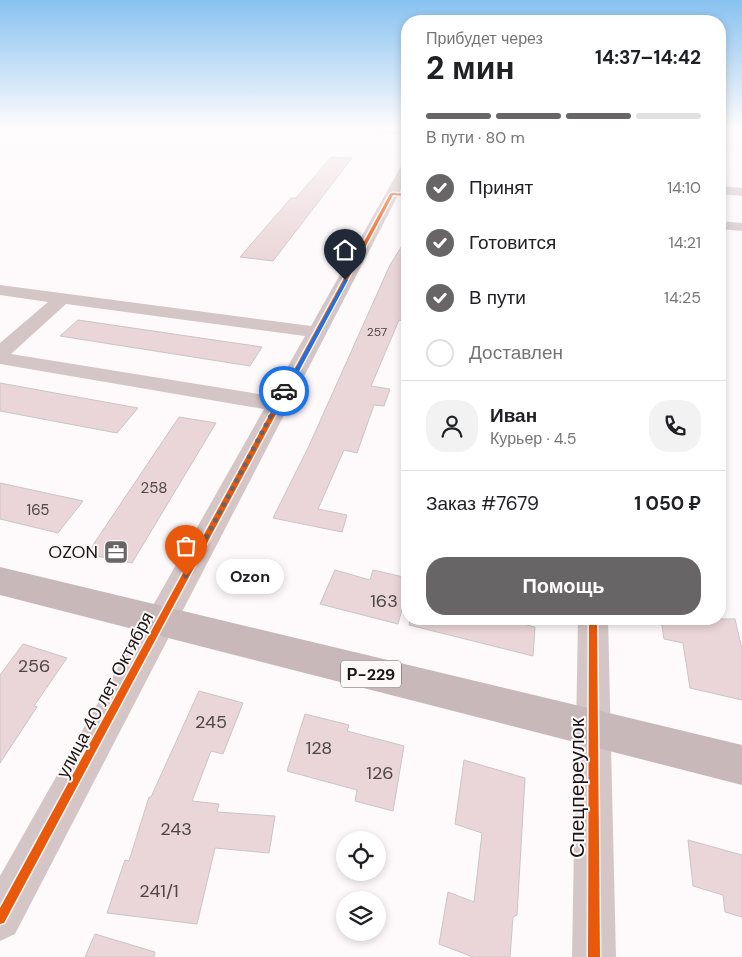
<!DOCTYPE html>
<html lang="ru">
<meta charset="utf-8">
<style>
body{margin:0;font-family:"DM Sans",sans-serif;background:#f2f2f2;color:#202124;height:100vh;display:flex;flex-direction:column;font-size:19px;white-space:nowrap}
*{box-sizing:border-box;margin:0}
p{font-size:16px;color:#757577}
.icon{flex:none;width:28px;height:28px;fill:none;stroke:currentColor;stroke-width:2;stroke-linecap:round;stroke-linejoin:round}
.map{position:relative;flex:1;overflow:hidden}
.drawer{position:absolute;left:401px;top:15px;width:325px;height:610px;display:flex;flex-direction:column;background:#fff;border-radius:20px;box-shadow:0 2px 8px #0003}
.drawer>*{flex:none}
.tools{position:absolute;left:336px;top:831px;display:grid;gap:10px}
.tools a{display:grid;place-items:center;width:50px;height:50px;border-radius:50%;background:#fff;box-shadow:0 2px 8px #0003;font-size:25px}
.pin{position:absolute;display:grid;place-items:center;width:42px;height:42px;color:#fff;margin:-51px -21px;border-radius:50% 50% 50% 0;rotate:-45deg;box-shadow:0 0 5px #0007}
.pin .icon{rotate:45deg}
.courier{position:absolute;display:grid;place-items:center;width:50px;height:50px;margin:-25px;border:4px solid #1a73e8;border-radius:50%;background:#fff;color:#222;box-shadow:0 1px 6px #0007}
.bubble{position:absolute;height:35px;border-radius:18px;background:#fff;box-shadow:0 2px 8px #0003;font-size:16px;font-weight:700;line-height:35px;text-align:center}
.summary em{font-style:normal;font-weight:700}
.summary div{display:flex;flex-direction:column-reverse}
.summary{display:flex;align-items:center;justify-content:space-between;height:85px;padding:0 25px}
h1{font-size:32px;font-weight:700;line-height:38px}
.bar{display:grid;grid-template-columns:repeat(4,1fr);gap:8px 5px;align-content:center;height:60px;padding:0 25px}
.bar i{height:6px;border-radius:4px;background:#e0e0e0}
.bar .on{background:#686566}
.bar p{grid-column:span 4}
.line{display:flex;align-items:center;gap:12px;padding:0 25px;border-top:1px solid #e0e0e0}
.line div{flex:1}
.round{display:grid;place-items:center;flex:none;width:52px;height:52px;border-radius:20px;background:#f2f2f2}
ol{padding:0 25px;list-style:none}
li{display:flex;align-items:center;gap:15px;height:55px}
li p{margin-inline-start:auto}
li .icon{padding:5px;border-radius:50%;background:#686566;color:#fff;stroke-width:4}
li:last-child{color:#757577}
li i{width:28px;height:28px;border:2px solid #e0e0e0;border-radius:50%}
.primary-button{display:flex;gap:10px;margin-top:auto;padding:10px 25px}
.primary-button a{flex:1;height:58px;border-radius:20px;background:#686566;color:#fff;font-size:20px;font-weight:700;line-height:58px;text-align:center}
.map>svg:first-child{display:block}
.building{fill:#ead5d8;stroke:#c9c5c6}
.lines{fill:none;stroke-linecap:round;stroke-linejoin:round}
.minor{fill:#d4c6c7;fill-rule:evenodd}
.highway{fill:#c8b8b9;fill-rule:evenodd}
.cycleway-casing{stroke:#fff8f9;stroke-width:3}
.cycleway{fill:#e8590c;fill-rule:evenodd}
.route{fill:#1a73e8}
.done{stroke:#686566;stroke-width:5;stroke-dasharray:0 9}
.labels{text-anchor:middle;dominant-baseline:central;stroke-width:4;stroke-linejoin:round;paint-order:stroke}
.far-number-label{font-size:12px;fill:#4c4646}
.number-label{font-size:15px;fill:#4c4646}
.shield{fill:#fff8f9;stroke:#5d5a5a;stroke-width:1}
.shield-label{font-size:16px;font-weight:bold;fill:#181616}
.poi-label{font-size:18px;fill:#181616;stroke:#fff8f9;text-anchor:end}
.near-number-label{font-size:18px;fill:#4c4646}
.street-label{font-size:18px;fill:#181616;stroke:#fff8f9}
.near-street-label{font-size:21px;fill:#181616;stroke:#fff8f9}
</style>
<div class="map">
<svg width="742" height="957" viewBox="0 0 742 957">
<rect width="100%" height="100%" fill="#fef9fa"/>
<path class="building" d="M331,157L352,158L273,261L240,257L291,198H296Z
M408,236V322L399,320L371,386L390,389L384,406L374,405L357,453L344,450L318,509L347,515L342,532L273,518L308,448L390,265Z
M78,320L262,347L250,366L60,336Z
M0,383L138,408L117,433L0,411Z
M179,417L216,423L132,563L87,554Z
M0,483L83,501L58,533L0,519Z
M335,570L370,580L373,570L408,578V587L398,624L320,604Z
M410,619H502L535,627L533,656L409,625Z
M661,619H735L742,649V700L690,688L683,643L664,639Z
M23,644L67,658L34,706L37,707L0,763V675Z
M199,691L243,703L223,754L211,751L192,801L219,804L217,812L275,816L269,853L215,848L197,924L107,913L125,860L129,861L149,797H151Z
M305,714L349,725L347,731L404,746L393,811L355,801L357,790L287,771Z
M464,760L525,778L517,915L513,917L510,957H473L439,944L448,892L474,902L482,833L455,824Z
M688,840L742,855V917L725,912L723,895L693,886Z
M95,934L155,952L154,957H85Z"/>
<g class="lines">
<path class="minor" d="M371,129H408V135L376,132Z
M404,161H408V176L15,934L0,941V876L264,409L0,364V343L48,302L0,295V285L311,326ZM66,304L305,336L271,396L11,354Z
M720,186L742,188V196L720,194Z
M720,221L742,223V231L720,229Z
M578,619H608L616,957H572Z"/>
<path class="highway" d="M0,567L742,745V785L0,595Z"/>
<defs>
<path id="cycleway" d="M392,193L408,194V196L393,195L4,923L0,924V908L390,194Z
M589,619H597L600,957H588Z"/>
</defs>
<use href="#cycleway" class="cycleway-casing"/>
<use href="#cycleway" class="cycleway"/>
</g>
<linearGradient id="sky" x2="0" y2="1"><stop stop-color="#88c2f0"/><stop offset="0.49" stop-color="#fffcfd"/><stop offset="1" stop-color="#fffcfd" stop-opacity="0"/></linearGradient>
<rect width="742" height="263" fill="url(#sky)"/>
<path class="route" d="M345,279L348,280L288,391L282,393Z"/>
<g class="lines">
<path class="done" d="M186,576L284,391"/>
</g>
<defs>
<symbol id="office-square" viewBox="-11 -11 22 22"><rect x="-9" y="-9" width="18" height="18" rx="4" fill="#686566" stroke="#fff8f9"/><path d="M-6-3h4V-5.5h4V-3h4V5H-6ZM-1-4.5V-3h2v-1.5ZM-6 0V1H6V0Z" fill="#fff"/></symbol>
</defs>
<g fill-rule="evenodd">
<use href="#office-square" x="102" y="538" width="28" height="28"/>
</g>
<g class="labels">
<g class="far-number-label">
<text x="377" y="332">257</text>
</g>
<g class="number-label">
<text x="154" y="488">258</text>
<text x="38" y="510">165</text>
</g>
<rect class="shield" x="341" y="660.5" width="60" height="27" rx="4"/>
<g class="shield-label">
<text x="371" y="674">Р-229</text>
</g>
<g class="poi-label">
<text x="98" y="552">OZON</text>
</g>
<g class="near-number-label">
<text x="384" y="601">163</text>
<text x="34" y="666">256</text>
<text x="211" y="722">245</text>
<text x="319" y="748">128</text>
<text x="380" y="773">126</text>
<text x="176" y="829">243</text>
<text x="159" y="891">241/1</text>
</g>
<g class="street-label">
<text transform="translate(105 695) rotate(-62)">улица 40 лет Октября</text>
</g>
<g class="near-street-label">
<text transform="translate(577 788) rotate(-90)">Спецпереулок</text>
</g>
</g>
</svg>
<div class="tools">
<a><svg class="icon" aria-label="locate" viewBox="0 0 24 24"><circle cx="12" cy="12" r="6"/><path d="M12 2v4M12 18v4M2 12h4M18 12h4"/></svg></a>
<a><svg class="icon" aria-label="layers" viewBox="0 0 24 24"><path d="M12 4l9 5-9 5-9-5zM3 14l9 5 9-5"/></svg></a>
</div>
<div class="pin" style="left:186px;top:576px;background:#ea580c"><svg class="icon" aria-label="bag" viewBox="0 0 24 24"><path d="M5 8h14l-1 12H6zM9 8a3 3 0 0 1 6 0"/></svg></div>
<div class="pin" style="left:345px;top:280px;background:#1f2937"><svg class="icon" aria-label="home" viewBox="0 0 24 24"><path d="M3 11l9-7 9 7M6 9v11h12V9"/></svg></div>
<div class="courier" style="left:284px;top:391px"><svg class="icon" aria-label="car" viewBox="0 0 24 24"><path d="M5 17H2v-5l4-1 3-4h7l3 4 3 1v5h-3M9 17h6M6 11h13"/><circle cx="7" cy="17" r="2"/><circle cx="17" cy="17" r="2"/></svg></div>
<div class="bubble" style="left:216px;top:559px;width:68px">Ozon</div>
<section class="drawer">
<div class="summary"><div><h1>2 мин</h1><p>Прибудет через</p></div><em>14:37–14:42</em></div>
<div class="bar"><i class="on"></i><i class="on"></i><i class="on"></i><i></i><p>В пути · 80 m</p></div>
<ol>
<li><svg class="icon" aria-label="check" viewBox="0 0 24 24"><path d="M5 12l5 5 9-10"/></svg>Принят<p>14:10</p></li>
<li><svg class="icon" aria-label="check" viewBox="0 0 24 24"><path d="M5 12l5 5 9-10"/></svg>Готовится<p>14:21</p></li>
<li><svg class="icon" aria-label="check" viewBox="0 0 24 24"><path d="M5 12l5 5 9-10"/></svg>В пути<p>14:25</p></li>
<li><i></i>Доставлен</li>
</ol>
<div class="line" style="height:90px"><a class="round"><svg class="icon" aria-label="person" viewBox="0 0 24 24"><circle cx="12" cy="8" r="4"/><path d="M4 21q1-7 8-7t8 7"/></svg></a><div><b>Иван</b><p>Курьер · 4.5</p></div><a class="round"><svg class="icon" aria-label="phone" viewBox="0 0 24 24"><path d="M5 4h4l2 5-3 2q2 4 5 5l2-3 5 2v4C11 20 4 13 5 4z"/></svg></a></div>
<div class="line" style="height:65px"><div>Заказ #7679</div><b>1 050 ₽</b></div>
<div class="primary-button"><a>Помощь</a></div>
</section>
</div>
